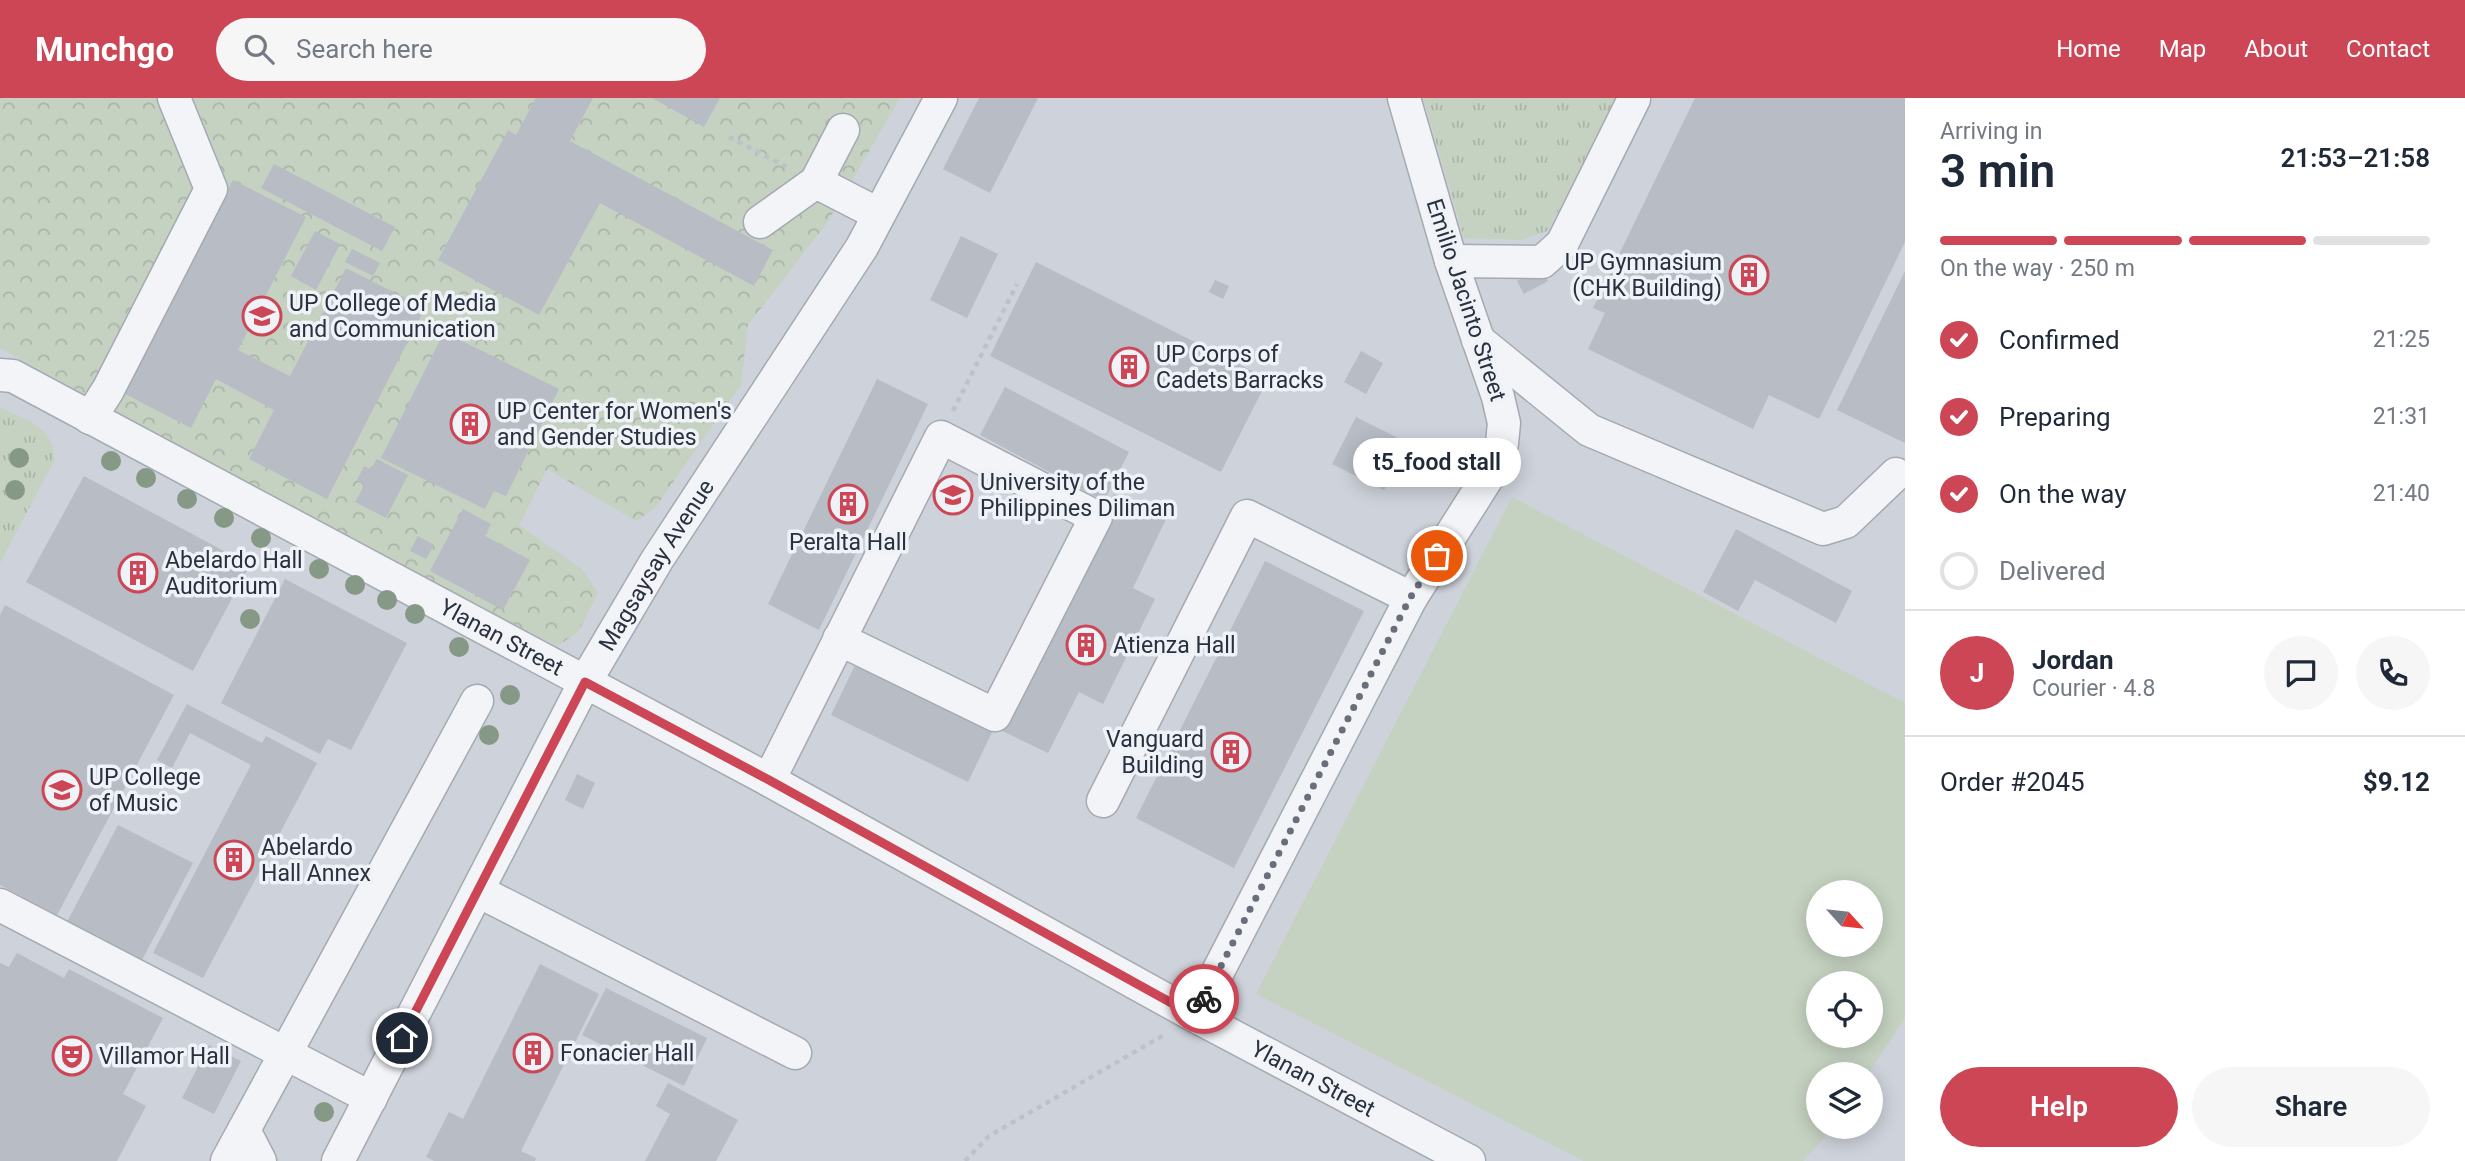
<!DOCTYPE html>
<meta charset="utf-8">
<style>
body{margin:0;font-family:Roboto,sans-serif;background:#f6f6f7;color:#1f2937;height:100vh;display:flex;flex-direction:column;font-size:26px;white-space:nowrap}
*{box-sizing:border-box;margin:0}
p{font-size:23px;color:#747a83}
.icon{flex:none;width:38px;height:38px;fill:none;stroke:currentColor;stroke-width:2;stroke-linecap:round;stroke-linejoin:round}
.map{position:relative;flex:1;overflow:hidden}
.panel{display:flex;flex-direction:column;background:#fff;width:560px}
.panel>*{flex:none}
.needle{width:46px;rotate:117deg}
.fabs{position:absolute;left:1806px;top:782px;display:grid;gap:14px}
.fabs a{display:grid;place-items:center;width:77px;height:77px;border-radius:50%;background:#fff;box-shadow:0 4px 18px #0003;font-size:35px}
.pin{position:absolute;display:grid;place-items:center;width:60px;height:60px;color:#fff;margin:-30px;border:4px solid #fff;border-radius:50%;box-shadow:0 2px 7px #0007}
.courier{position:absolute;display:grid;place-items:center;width:70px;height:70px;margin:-35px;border:5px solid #cc4656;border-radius:50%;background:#fff;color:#222;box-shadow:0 2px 9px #0007}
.bubble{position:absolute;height:49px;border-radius:24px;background:#fff;box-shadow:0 4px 18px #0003;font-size:23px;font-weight:600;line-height:49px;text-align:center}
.headline em{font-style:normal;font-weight:600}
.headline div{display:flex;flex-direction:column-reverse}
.headline{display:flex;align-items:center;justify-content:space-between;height:119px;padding:0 35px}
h1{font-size:46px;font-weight:600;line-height:52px}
.bar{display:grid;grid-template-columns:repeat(4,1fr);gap:10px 7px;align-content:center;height:84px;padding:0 35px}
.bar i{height:9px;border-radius:5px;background:#e0e1e3}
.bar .active{background:#cc4656}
.bar p{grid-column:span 4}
.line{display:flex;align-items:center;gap:18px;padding:0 35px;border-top:2px solid #e0e1e3}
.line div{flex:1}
.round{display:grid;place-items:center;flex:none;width:74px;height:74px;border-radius:37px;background:#f6f6f7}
ol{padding:0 35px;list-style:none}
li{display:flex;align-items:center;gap:21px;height:77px}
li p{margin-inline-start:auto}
li .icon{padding:7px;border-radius:50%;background:#cc4656;color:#fff;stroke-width:4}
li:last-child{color:#747a83}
li i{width:38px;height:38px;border:4px solid #e0e1e3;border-radius:50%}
.action{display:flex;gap:14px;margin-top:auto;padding:14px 35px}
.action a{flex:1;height:80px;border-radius:42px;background:#cc4656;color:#fff;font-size:28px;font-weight:600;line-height:80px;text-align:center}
.action a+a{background:#f6f6f7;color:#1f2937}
header{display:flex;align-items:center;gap:42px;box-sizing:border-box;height:98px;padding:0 35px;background:#cc4656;color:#fff}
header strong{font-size:33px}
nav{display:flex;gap:38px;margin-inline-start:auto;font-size:24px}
.search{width:490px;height:63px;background:#f6f6f7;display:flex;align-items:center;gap:18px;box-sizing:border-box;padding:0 24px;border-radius:38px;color:#747a83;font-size:26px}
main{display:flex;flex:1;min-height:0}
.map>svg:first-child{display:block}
.built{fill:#ced2da;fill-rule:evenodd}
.grass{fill:url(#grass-tufts)}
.forest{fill:url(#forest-crowns)}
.pitch{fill:#c5d2c1;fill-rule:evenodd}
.building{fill:#b7bcc5}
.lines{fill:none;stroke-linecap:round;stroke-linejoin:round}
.minor-casing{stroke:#a5aab2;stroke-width:35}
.path{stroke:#bec1c7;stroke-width:4.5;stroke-dasharray:5 5;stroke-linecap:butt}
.minor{stroke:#f2f4f7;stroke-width:32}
.tree{fill:#869886}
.done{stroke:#696f7a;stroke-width:7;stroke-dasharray:0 12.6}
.route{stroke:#cc4656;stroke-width:9}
.labels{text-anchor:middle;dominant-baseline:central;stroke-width:7;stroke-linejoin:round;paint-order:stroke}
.poi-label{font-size:23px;fill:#29303f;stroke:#eff2f6;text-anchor:start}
.street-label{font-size:23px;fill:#29303f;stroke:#eff2f6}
</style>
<header>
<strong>Munchgo</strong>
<div class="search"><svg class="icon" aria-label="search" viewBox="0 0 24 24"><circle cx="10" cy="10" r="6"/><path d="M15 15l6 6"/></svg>Search here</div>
<nav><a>Home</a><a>Map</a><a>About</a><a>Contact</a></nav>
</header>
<main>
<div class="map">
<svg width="1905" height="1063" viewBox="0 0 1905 1063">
<defs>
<pattern id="grass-tufts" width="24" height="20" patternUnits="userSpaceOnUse" patternTransform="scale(1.75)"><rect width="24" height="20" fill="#c5d2c1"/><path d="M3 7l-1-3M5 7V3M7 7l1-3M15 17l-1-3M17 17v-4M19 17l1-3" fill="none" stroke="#a9b5a7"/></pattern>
<pattern id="forest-crowns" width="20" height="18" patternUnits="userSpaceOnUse" patternTransform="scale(1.75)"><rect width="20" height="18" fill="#c5d2c1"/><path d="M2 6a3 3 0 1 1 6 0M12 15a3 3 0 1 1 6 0" fill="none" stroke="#a9b5a7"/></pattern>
</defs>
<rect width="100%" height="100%" fill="#e0e3e8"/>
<path class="built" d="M0,0H1905V1063H0ZM1818,794H1871V847H1818ZM1818,886H1871V938H1818ZM1818,976H1871V1029H1818Z"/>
<path class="grass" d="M1423,0H1647L1611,19L1547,133L1522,142L1464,140Z
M0,309C25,322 56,329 54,363L0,465Z"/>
<path class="forest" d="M0,0H900L827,125L748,227L741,287L655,410L636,423L547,371L519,427L582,471L598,494L579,533L558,548L447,493L0,250Z"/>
<path class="pitch" d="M1512,399L1905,605V920L1868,976H1818V1029H1834L1803,1063H1584L1256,896ZM1818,794H1871V847H1818ZM1818,886H1871V938H1818Z"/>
<path class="building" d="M536,0H593L570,43L773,152L754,188L600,105L539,217L438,162L508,32L516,37Z
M652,0H720L704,29Z
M979,0H1038L990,95L943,71Z
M1695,0H1905V144L1819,321L1769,297L1753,331L1588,251L1605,215L1593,210Z
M274,66L395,129L382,153L261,90Z
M233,82L306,119L238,252L290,278L346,170L425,210L327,401L249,361L274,312L216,281L191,330L123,295Z
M315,133L340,146L316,192L291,178Z
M961,138L998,156L967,220L930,202Z
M352,151L380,165L373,178L345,164Z
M1036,164L1268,281L1221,374L990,258Z
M1542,170L1548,183L1524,196L1517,183Z
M1905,173V345L1837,312Z
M1215,182L1229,188L1223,201L1209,194Z
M444,234L559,291L506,398L494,393L485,411L381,360Z
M1361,253L1383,265L1366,296L1344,284Z
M877,281L928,306L819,532L768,506Z
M1005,289L1129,354L1104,403L980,337Z
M1356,319L1408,345L1384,392L1332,366Z
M377,361L408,377L386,420L355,404L365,386L357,382L364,368L371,371Z
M84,378L250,467L193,573L26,484Z
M1114,396L1166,421L1133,490L1155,501L1103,606L1079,594L1048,655L998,631Z
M463,411L491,426L485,438L530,462L503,512L430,473Z
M1736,431L1852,493L1836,525L1755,482L1738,513L1703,494Z
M418,438L434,447L426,461L410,453Z
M1265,463L1364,513L1234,770L1136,720Z
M285,481L407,545L351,652L328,641L320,656L221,605Z
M5,507L174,597L57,817L0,787V517Z
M858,561L995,628L968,684L831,617Z
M187,606L262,645L266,638L317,665L203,880L153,855L251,667L190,635L172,670L157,662Z
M577,676L595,685L583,711L565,702Z
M118,727L193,765L141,864L66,826Z
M17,855L64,880L69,871L163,920L123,996L146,1008L117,1063H0V865L9,869Z
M540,866L599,896L521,1053L536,1060L535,1063H434L426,1059L449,1014L463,1021Z
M606,890L707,940L684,988L582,937Z
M209,947L241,963L214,1016L182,1000Z
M668,985L738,1022L716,1063H645L670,1016L656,1008Z"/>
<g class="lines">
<defs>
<g id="minor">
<path d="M816,84L878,116"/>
<path d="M760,124L816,84L843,32"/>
<path d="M1451,163L1542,164L1562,146L1634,1"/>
<path d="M1478,242L1589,332L1823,431L1846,424L1896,376"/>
<path id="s1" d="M0,277L13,278L769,682L1195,918L1469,1063"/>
<path d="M90,320L108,292L211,91L174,0"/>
<path d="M769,682L941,339L1096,419L995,617L839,541"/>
<path d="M1103,703L1247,418L1411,500"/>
<path d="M478,793L795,955"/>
<path d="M0,807L371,1000"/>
<path d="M1195,918L1411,500L1491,374L1502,345L1504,325L1498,299L1451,163L1404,0"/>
<path d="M244,1032L260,1063"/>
<path d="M227,1063L477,603"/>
<path id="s2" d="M338,1063L585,584L657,462L862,149L941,0"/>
</g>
</defs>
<use href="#minor" class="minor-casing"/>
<path class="path" d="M729,39L787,69
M953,313L1017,186
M965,1063L989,1038L1164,937"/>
<use href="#minor" class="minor"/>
</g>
<g class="tree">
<circle cx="19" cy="360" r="10"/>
<circle cx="111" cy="363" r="10"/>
<circle cx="146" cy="380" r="10"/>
<circle cx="15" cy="392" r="10"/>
<circle cx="187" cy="401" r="10"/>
<circle cx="224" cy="420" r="10"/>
<circle cx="261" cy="440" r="10"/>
<circle cx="319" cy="471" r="10"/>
<circle cx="355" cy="487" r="10"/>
<circle cx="387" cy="502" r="10"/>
<circle cx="415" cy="516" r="10"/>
<circle cx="250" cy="521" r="10"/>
<circle cx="459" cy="549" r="10"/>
<circle cx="510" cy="597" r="10"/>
<circle cx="489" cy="637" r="10"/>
<circle cx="324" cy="1014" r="10"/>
</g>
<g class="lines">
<path class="done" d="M1204,901L1410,500L1437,458"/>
<path class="route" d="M402,940L585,584L769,682L1195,918L1204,901"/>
</g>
<defs>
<symbol id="building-ring" viewBox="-11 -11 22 22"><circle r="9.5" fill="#eff2f6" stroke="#cc4656" stroke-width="1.5"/><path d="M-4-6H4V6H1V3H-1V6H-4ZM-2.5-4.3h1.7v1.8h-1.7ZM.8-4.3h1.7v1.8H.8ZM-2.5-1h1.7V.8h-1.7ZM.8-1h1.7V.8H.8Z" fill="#cc4656"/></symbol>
<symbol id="university-ring" viewBox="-11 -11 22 22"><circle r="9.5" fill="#eff2f6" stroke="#cc4656" stroke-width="1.5"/><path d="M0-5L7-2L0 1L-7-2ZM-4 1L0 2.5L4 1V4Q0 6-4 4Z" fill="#cc4656"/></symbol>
<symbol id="theatre-ring" viewBox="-11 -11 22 22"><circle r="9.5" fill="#eff2f6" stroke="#cc4656" stroke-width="1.5"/><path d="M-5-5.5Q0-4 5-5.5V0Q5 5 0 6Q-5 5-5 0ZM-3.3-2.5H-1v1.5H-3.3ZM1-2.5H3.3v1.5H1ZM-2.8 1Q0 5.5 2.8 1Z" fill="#cc4656"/></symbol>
</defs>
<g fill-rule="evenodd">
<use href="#building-ring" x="1727" y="155" width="44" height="44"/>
<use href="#university-ring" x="240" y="196" width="44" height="44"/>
<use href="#building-ring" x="1107" y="247" width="44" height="44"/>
<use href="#building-ring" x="448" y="304" width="44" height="44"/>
<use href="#university-ring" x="931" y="375" width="44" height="44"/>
<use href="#building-ring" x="826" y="384" width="44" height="44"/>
<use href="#building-ring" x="116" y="453" width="44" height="44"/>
<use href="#building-ring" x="1064" y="525" width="44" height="44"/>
<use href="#building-ring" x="1209" y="632" width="44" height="44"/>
<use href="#university-ring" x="40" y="670" width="44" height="44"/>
<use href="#building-ring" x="212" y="740" width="44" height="44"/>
<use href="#building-ring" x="511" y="933" width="44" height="44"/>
<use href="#theatre-ring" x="50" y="936" width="44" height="44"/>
</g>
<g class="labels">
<g class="poi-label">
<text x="1722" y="164" text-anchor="end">UP Gymnasium<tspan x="1722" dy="26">(CHK Building)</tspan></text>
<text x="289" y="205">UP College of Media<tspan x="289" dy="26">and Communication</tspan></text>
<text x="1156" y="256">UP Corps of<tspan x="1156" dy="26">Cadets Barracks</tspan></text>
<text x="497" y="313">UP Center for Women's<tspan x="497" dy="26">and Gender Studies</tspan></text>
<text x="980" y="384">University of the<tspan x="980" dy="26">Philippines Diliman</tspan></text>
<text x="848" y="444" text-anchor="middle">Peralta Hall</text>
<text x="165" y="462">Abelardo Hall<tspan x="165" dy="26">Auditorium</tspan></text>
<text x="1113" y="547">Atienza Hall</text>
<text x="1204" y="641" text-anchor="end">Vanguard<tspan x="1204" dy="26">Building</tspan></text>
<text x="89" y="679">UP College<tspan x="89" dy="26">of Music</tspan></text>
<text x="261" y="749">Abelardo<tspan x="261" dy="26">Hall Annex</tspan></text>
<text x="560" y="955">Fonacier Hall</text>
<text x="99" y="958">Villamor Hall</text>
</g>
<g class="street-label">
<text transform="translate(1466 202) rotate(72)">Emilio Jacinto Street</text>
<text stroke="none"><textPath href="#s2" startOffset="676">Magsaysay Avenue</textPath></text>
<text stroke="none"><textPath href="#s1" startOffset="567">Ylanan Street</textPath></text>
<text stroke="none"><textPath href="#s1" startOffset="1491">Ylanan Street</textPath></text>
</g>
</g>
</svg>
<div class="fabs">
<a><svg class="needle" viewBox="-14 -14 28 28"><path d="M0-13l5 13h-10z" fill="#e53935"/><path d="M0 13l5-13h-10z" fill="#747a83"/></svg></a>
<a><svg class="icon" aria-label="locate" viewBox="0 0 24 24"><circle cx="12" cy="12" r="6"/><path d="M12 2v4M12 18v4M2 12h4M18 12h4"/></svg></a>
<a><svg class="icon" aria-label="layers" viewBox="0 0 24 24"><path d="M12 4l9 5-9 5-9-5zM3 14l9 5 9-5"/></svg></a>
</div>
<div class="pin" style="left:1437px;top:458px;background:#ea580c"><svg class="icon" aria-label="bag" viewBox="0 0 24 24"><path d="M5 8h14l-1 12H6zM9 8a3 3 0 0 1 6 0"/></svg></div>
<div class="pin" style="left:402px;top:940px;background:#1f2937"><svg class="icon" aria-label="home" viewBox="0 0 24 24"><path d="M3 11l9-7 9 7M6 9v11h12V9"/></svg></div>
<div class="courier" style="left:1204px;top:901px"><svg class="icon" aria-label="bike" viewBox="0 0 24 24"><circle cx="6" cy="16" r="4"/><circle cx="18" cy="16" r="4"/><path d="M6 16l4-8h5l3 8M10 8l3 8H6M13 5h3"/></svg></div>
<div class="bubble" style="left:1353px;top:340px;width:168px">t5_food stall</div>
</div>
<section class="panel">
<div class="headline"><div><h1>3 min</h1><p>Arriving in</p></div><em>21:53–21:58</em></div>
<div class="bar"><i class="active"></i><i class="active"></i><i class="active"></i><i></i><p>On the way · 250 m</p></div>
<ol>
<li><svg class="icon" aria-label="check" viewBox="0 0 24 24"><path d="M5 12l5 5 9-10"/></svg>Confirmed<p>21:25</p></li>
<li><svg class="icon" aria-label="check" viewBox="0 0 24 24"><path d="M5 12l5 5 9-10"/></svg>Preparing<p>21:31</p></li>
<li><svg class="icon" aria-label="check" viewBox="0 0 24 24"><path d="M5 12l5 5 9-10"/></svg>On the way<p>21:40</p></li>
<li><i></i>Delivered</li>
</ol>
<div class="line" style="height:126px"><b class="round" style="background:#cc4656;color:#fff">J</b><div><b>Jordan</b><p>Courier · 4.8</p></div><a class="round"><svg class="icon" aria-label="chat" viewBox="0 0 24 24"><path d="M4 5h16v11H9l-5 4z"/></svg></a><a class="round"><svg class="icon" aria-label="phone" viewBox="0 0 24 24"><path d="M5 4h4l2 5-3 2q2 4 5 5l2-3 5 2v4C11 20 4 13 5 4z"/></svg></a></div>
<div class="line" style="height:91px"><div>Order #2045</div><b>$9.12</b></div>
<div class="action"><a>Help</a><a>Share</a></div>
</section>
</main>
